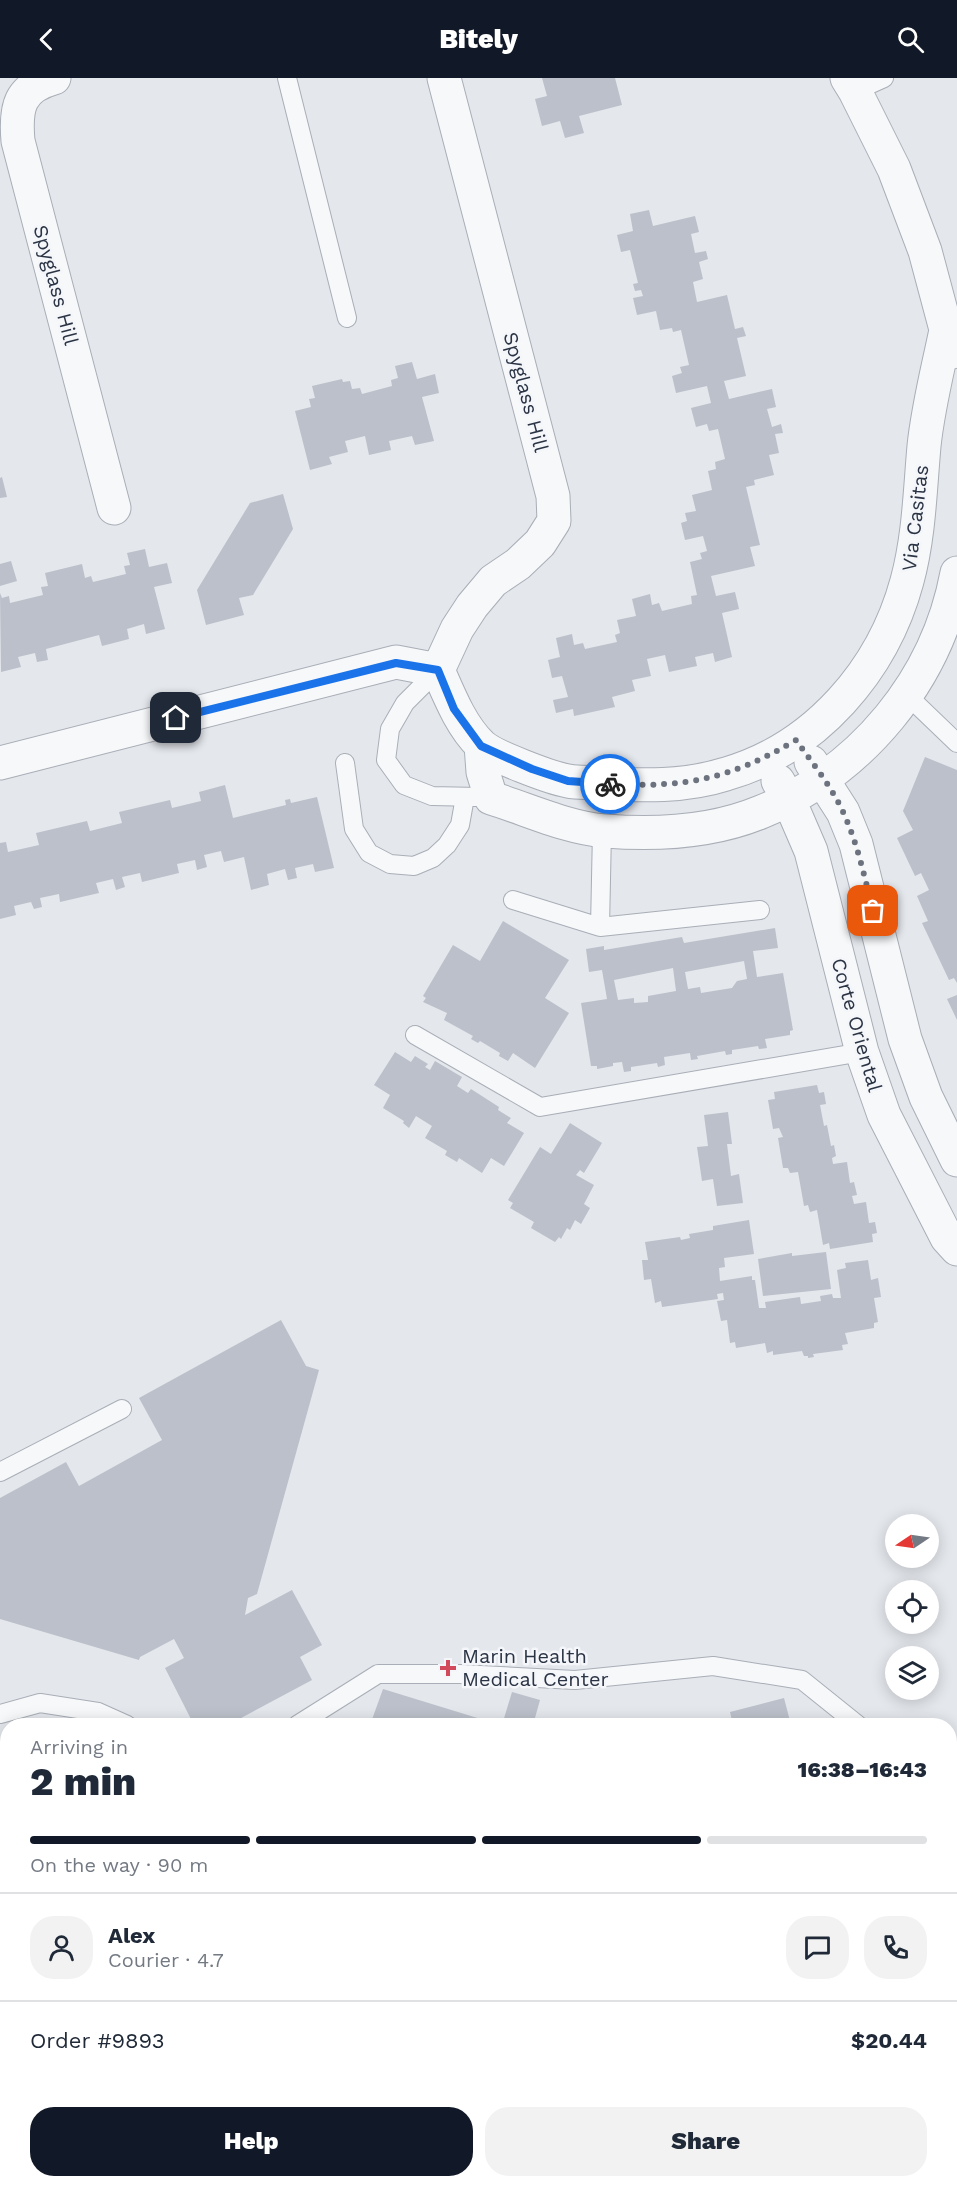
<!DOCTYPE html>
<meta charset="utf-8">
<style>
body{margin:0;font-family:"Work Sans",sans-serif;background:#f2f2f3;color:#1f2937;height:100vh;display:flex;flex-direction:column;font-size:22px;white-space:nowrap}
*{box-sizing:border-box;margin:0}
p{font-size:20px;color:#747a83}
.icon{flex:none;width:33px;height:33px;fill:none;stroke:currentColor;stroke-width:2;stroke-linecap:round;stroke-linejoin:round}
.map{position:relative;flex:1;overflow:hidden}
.side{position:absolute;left:0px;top:1640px;width:957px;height:470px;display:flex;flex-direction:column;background:#fff;border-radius:24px 24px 0 0;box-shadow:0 3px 15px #0003}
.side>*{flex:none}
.needle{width:39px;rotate:257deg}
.controls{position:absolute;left:885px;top:1436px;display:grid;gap:12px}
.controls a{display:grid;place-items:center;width:54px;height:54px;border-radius:50%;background:#fff;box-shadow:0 3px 15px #0003;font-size:30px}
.pin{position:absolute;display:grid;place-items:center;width:51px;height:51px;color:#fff;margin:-26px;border-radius:12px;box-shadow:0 3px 9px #0006}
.courier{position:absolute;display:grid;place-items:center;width:60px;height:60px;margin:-30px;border:4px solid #1a73e8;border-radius:50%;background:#fff;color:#222;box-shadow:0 2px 8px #0007}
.head em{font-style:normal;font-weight:800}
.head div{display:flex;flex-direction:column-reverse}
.head{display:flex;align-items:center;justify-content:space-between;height:102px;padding:0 30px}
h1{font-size:39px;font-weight:800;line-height:45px}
.bar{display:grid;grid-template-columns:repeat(4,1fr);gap:9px 6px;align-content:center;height:72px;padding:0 30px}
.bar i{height:8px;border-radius:4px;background:#e0e1e3}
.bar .selected{background:#111827}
.bar p{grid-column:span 4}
.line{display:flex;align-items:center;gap:15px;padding:0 30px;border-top:2px solid #e0e1e3}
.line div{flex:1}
.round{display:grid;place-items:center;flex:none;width:63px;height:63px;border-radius:24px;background:#f2f2f3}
.primary-button{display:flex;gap:12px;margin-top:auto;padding:12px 30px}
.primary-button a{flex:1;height:69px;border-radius:24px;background:#111827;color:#fff;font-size:24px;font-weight:800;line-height:69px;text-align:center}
.primary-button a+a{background:#f2f2f3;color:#1f2937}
header{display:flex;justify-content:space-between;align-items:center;height:78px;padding:0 30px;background:#111827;color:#fff;font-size:27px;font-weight:800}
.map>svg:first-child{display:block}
.building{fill:#bbc0ca;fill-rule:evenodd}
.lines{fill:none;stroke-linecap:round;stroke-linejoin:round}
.lane-casing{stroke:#a9aeb7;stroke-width:20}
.street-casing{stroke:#a9aeb7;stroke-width:35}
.lane{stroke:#f7f8fa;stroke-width:18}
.street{stroke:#f7f8fa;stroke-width:33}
.done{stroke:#6c737f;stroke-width:6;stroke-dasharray:0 10.8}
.route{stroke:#1a73e8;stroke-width:8}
.poi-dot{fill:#d1495b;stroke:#f4f6f9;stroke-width:2}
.labels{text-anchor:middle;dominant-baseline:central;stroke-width:5;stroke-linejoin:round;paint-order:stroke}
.street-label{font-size:20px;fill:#2b3445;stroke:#f4f6f9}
.poi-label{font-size:20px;fill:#2b3445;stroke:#f4f6f9;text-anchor:start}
</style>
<header><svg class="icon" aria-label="back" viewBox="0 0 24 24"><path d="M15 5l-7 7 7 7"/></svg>Bitely<svg class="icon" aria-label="search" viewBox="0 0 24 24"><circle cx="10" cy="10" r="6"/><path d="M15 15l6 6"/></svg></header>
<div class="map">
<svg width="957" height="2108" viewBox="0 0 957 2108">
<rect width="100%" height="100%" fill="#e4e7ec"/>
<path class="building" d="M542,0H615L622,27L579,38L584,55L565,60L560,43L542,48L535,21L547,18Z
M649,132L653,148L695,138L699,154L691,156L695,175L706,173L708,181L699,184L703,201L693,204L697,224L727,217L735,251L743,249L746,258L737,260L746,298L724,303L729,321L772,311L776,329L767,331L772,349L781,346L783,355L775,356L779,375L769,377L774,397L754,402L755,407L746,409L760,467L750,469L755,488L711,498L716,518L735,514L739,531L722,535L732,579L715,584L713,575L695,579L697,588L669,594L665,577L647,581L651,598L632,602L635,613L612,619L615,629L574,638L573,631L556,635L553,622L568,619L562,598L552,600L548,582L560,579L556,560L572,556L574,567L583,565L585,571L617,564L615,557L620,555L617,542L636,538L632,521L650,516L652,527L659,525L662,533L692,526L691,518L697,517L690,484L702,481L700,475L707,473L703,458L685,462L681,445L687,443L685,435L696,433L692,417L712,412L708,393L716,391L715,384L725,381L718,351L709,353L707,346L696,349L691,330L711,325L707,308L676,315L672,298L682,295L680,289L689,287L681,252L673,254L672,250L660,252L656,233L637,237L633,220L643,218L641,212L635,213L633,206L638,205L630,172L621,174L617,157L633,153L630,136Z
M412,284L417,301L435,296L439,315L422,319L434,363L415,367L412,358L389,363L391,372L369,377L365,358L345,363L348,374L329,379L332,386L310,392L295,333L311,329L309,321L315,320L312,308L342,301L343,304L350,303L352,311L360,310L362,316L392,308L391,302L398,300L395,288Z
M2,399L7,419L0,420V400Z
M283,416L293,451L253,517L239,520L244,537L206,547L197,512L250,425Z
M145,471L149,489L167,485L172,505L154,509L165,551L146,556L144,546L127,551L129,561L102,568L99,557L46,571L48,582L37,584L35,575L18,579L21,589L1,594L0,515L2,520L9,518L10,525L43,517L41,509L48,508L45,495L82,486L85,500L91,498L93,504L126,496L124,488L130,487L127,475Z
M11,483L17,503L0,508V486Z
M925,679L957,692V905L954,900L949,902L922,845L928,843L917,818L929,812L921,795L915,798L897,760L913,752L903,733Z
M225,707L233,740L286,727L285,722L290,721L291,725L317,719L334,790L315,794L313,786L295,790L297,800L288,802L285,791L267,796L269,807L251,812L244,779L224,784L221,773L204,777L207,789L197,792L195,782L177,786L179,795L142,804L140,795L122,799L125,809L116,812L113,801L96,805L99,815L60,824L59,816L40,820L42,829L34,831L31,824L14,828L16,837L0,841V765L6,764L8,774L39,767L36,755L87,743L90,753L122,745L119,734L170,722L172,730L201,723L199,714Z
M503,843L569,882L545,920L569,935L535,990L513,975L508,983L499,978L500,975L480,963L478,965L471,961L473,958L444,942L447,935L423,924L426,920L423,918L453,867L480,883Z
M775,850L778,870L753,873L757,899L783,895L793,952L790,953V957L765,961L767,970L759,971L758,968L732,972V976L726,977L725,973L697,978L698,981L691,982L690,975L664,979L665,987L658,989L657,985L631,989V993L624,994L622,984L613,985V988L597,991V988H591L581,925L607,921L602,892L589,894L586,871L604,868V872L682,859L684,865ZM744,883L747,901L737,903L732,910L701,915L700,909L688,911L685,894ZM673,890L676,913L648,918V924L634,925V920L618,922L614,902Z
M957,917V942L947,921Z
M395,974L411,984L415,978L428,986L425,989L430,992L435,983L462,999L457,1008L468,1015L471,1011L499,1029L498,1032L511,1040L507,1045L524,1055L504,1088L491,1080L482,1095L459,1080L457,1084L445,1077L447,1073L425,1060L432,1048L416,1038L409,1050L403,1045L404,1043L383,1030L390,1017L374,1007Z
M817,1007L819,1015L824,1014L826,1026L820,1027L824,1048L827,1047L831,1068L834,1067L836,1078L832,1080L833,1086L847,1084L850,1105L854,1104L857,1117L852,1118L854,1126L866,1124L869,1145L875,1144L877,1155L872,1156L873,1164L830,1171L829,1165L823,1167L817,1132L810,1134L808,1127L804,1128L798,1094L790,1095L788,1090H783L778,1060L783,1059L779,1050L773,1051L768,1022L775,1021L774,1014Z
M728,1034L732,1066H727L731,1098L739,1096L743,1125L717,1128L713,1101L702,1103L697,1069L708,1068L704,1037Z
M570,1045L602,1065L584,1095L580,1092L576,1097L594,1107L584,1126L590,1130L581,1146L575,1142L570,1152L567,1150L561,1161L559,1159L555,1164L531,1150L534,1144L510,1130L513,1125L508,1122L540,1069L551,1076Z
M749,1142L754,1176L724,1180L725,1189L719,1190L720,1203L752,1198V1202H755L759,1230H766L765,1224L800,1219L801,1226L821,1223L820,1218L832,1216L833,1220H841L837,1192L846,1190L845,1185L868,1182L871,1202L878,1200L881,1219L874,1220L878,1244L874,1245V1250L845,1255L848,1266L842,1267L843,1272L813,1276L814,1279L808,1280V1278H804L802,1273L773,1277V1273L767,1275L765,1265L736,1270L735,1264L730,1265L727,1242L721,1243L717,1223L724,1222L723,1215L717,1216L718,1221L662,1229L661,1223L655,1225L651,1201L644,1202L642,1182H648L645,1164L680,1159L681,1162L690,1160L689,1156L713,1152V1148Z
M826,1174L831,1211L763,1218L758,1181L792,1175V1178Z
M281,1242L306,1288L319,1292L257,1516L248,1520L245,1537L292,1512L322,1567L300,1579L312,1602L228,1647H194L165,1590L184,1580L174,1561L140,1579L139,1582L0,1541V1420L66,1384L79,1408L162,1362L139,1320Z
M383,1611L497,1646V1647H370Z
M512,1614L540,1622L533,1647H502Z
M784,1620L790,1643L796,1641L797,1647H733L730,1634Z
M676,1641L678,1647H655V1646Z
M337,1642L352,1646V1647H336Z
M957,1872V2108H524L535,2102H950V1876Z
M299,2102H332L335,2108H303Z
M412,2102H476L479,2108H410Z"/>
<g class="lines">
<defs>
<path id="lane" d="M287,0L347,240
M855,13L884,0
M438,592L405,625L390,651L386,682L404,707L432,718L478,719
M907,617L957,665
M345,685L354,751L369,775L390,786L414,788L433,780L447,767L460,747L465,719
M602,753L600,849L760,832
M513,822L600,849
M415,957L540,1029L862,974
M0,1394L122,1331
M0,1636L40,1625L98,1634L127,1647
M297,1647L378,1596H460L575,1602L713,1588L802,1602L858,1647
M950,1749L957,1755
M0,1785L8,1781"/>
<path id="street" d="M54,0C19,10 15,29 18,63L114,430
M444,0L553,418L554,443L540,465L518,486L493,503L472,528L457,551L438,592C449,617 461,648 481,667C492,678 551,700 568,703C578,705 590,704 600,705C642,708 685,709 726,696C816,670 883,592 907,503C919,459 920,413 924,368C928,329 938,291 946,252
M847,0L855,13L894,91L925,173L952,274
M481,667L483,694L491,720C527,731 567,750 605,753C656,757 713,754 761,734C862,693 937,602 957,495
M811,684L843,734L856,766L905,961L926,1019L957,1082
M0,685L396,584L438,592
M778,703L789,722L811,773L862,974L884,1037L947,1160L957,1171"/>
</defs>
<use href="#lane" class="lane-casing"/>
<use href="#street" class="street-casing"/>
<use href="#lane" class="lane"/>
<use href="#street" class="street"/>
</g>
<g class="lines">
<path class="done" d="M610,706C684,710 731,701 796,662C813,686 832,709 844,736C858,767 865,801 873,833"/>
<path class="route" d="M176,640L396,585L438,592L454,631L481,668L532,691L568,703L610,706"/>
</g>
<path class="poi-dot" d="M445 1581h6v6h6v6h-6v6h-6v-6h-6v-6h6z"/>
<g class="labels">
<g class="street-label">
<text transform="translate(56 207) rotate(75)">Spyglass Hill</text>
<text transform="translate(526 314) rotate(75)">Spyglass Hill</text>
<text transform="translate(915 440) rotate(-83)">Via Casitas</text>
<text transform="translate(857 947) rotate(74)">Corte Oriental</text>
</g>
<g class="poi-label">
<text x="462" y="1578">Marin Health<tspan x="462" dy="23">Medical Center</tspan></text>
</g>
</g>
</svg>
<div class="controls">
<a><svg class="needle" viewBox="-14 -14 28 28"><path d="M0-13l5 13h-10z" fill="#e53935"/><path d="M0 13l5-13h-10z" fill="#747a83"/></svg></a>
<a><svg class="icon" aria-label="locate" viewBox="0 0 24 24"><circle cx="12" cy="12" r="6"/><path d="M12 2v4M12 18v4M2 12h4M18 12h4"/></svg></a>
<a><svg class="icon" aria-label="layers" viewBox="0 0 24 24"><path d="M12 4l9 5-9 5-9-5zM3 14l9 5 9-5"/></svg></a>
</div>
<div class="pin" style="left:873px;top:833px;background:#ea580c"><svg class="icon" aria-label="bag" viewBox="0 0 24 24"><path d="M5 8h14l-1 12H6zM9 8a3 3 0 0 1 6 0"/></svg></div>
<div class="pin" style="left:176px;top:640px;background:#1f2937"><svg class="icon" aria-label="home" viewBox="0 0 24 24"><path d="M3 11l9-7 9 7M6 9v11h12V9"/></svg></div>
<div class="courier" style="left:610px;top:706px"><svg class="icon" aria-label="bike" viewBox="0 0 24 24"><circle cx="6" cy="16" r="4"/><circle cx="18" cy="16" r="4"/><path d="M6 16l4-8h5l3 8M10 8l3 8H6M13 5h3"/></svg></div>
<section class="side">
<div class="head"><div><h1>2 min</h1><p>Arriving in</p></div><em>16:38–16:43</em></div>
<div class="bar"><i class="selected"></i><i class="selected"></i><i class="selected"></i><i></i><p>On the way · 90 m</p></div>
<div class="line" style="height:108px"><a class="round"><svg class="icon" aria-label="person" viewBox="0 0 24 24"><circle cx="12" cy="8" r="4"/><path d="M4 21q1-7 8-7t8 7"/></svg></a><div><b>Alex</b><p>Courier · 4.7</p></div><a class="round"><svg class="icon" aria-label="chat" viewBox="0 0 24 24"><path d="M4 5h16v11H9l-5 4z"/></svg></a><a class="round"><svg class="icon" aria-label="phone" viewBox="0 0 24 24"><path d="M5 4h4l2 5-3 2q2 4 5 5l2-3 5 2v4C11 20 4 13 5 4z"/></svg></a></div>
<div class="line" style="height:78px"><div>Order #9893</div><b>$20.44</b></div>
<div class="primary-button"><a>Help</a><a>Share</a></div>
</section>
</div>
